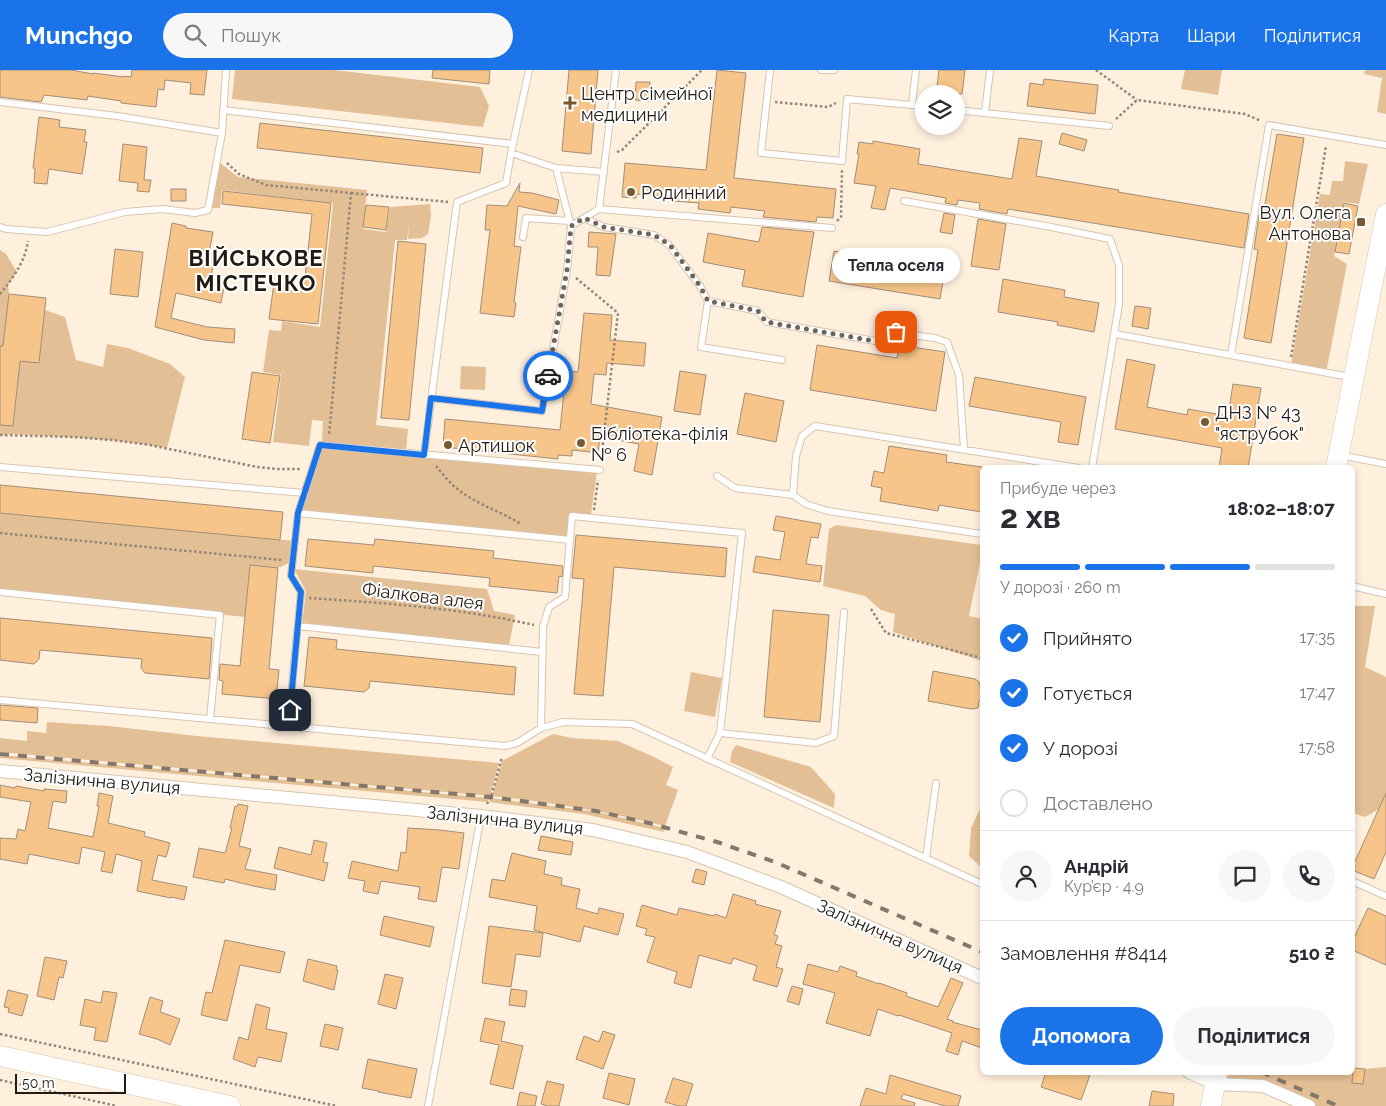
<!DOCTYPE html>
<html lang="uk">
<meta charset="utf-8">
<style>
body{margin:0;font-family:Raleway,sans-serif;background:#f7f7f7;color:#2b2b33;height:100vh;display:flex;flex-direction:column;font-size:19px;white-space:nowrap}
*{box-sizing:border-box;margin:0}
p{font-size:16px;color:#7c7c81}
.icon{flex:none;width:28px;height:28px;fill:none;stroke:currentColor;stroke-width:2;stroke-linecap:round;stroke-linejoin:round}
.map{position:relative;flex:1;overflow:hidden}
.side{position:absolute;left:980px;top:395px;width:375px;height:610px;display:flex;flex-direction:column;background:#fff;border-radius:8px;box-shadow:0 2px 8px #0003}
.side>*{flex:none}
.fabs{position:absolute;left:915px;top:15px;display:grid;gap:10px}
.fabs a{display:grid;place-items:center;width:50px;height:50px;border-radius:50%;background:#fff;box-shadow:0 2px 8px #0003;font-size:25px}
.scale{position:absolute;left:15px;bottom:12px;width:111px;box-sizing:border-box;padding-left:5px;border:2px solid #221b13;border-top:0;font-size:14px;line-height:18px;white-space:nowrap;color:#221b13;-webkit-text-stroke:4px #fff;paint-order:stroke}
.pin{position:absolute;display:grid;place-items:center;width:42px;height:42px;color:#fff;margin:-21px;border-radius:10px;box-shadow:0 2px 8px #0006}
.courier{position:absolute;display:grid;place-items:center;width:50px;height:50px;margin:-25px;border:4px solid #1a73e8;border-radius:50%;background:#fff;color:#222;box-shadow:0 1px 6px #0007}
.bubble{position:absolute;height:35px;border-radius:18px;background:#fff;box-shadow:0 2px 8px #0003;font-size:16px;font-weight:700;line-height:35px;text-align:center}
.summary em{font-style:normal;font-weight:700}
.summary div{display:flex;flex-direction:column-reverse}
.summary{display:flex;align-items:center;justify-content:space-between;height:85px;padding:0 20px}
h1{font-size:32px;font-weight:700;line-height:38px}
.bar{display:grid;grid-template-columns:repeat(4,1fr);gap:8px 5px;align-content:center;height:60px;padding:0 20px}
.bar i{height:6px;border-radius:4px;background:#e1e1e2}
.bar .selected{background:#1a73e8}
.bar p{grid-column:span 4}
.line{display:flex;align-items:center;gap:12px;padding:0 20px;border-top:1px solid #e1e1e2}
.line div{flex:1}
.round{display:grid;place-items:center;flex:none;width:52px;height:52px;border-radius:26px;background:#f7f7f7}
ol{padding:0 20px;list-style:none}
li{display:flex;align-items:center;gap:15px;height:55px}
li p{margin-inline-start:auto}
li .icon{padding:5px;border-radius:50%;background:#1a73e8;color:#fff;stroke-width:4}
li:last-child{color:#7c7c81}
li i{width:28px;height:28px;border:2px solid #e1e1e2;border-radius:50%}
.cta{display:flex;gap:10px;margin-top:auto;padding:10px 20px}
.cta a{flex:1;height:58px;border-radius:30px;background:#1a73e8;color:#fff;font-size:20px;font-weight:700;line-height:58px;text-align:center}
.cta a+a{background:#f7f7f7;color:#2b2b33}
header{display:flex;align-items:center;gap:30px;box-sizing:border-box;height:70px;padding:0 25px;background:#1a73e8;color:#fff}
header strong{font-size:24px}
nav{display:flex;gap:28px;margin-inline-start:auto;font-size:18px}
.search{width:350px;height:45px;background:#f7f7f7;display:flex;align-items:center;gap:12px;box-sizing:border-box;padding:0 18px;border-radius:28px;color:#7c7c81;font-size:19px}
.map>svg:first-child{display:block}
.green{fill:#e3bf95}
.building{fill:#f7c58a;stroke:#a08e79}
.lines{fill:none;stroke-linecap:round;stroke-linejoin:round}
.service-casing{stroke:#d8c5af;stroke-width:8}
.minor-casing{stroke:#d8c5af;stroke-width:14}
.primary-casing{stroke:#d8c5af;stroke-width:21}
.path{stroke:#928679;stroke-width:2.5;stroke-dasharray:2.5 2.5;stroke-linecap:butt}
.service{stroke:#fff;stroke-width:6}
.minor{stroke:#fff;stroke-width:12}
.primary{stroke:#fff;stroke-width:20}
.rail{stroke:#83786b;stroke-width:4;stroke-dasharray:9 9;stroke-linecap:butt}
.done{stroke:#6f655a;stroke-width:5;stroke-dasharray:0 9}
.route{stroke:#1a73e8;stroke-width:6}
.poi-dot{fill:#79582f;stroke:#fff;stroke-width:2}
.labels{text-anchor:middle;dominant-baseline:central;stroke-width:4;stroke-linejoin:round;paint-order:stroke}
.poi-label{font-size:18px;fill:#221b13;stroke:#fff;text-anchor:start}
.street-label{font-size:18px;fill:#221b13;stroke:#fff}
.district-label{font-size:22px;font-weight:bold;letter-spacing:1px;fill:#221b13;stroke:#fff}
</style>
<header>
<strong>Munchgo</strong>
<div class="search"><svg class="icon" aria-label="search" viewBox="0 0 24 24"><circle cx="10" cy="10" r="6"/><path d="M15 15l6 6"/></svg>Пошук</div>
<nav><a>Карта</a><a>Шари</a><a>Поділитися</a></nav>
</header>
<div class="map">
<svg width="1386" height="1036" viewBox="0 0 1386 1036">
<rect width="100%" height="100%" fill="#ffefdd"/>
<path class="green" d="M235,0H334L480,17L489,36L483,57L232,29Z
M1185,0H1222L1218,25L1181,19Z
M1365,0H1386V44L1377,42L1382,8L1364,4Z
M1345,91L1368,94L1359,134L1344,132L1334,186L1347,194L1327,298L1322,301L1291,295L1320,124L1330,125L1332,111H1343Z
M219,92L238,107L367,120L363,159L386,162L390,137L430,134L431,146L428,164L422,168L408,169L409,153L407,170H395L376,355L408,359L406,381L322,372L323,351L312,350L309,376L273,372L281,305L263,302L269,260L281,261L282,251L320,257L333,133L222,120L220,138H211Z
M0,180L6,184L17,202L8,215L9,224L3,276H0Z
M45,240L65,247L76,290L103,297L107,274L128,278L170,294L185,307L167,378C116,368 63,367 11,364L0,366V355L13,356L20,291L39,293Z
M461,296L486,297L485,320L460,319Z
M322,378L495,394L597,402L591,445L570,443L568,468L302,441Z
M0,443L295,471L293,491L278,498L250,495L245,547L0,522Z
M836,455L982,475V483L969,546L982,549V591L893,562L895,544L881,540L865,526L823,516L829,459Z
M294,499L487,519L494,541L515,545L509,575L302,555L306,521Z
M1352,536H1375L1365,597L1386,607V733L1382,732L1379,739L1365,747L1353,743Z
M691,602L722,608L715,647L684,641Z
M47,652L109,656L197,666L499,693L490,726L0,682V668L27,671V661L46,663Z
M553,664L572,668L618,671L652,686L673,697L666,715L678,720L665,756C607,742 551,732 492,726L502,691Z
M736,675L811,697L835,724L834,738L730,692L732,681Z
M0,685L490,728L487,732L0,688Z
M491,728L598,742L665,758L664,762L584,744L489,732Z
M982,735V798L969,786L971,758Z
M1386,997V1036H1309L1263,1016L1226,1015L1229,1002L1347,1003L1353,1005L1352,1013L1363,1014L1365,999Z"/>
<path class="building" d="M0,0H71L93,4V3L124,7V6L131,7L132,0H207L204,25L190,24L191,13L165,10L164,20L158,19L156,37L121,33V31L88,26L87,30L44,25L41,32L0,27Z
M433,0H490L489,14L432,8Z
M569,0H598L591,84L562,81Z
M717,0L746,3L734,108L836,119L833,148L817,147L816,152L763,147L765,141L731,137L730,143L698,139L699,133L661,130V126L636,124V128L622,127L625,93L706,100Z
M939,0H965L962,24H936Z
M1044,9L1098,15L1095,44L1027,36L1030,13L1043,15Z
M636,12H650L649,31L635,30Z
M39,47L60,50L59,57L86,60L84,72H87L82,104L49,99L47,114L34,113L35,99L33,98Z
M260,53L483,78L480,103L257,78Z
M1062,63L1087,70L1084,81L1059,74Z
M1277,64L1304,68L1271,273L1244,268L1258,180L1254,179L1259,145L1263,146Z
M1019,68L1042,71L1036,106L1119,120L1118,122L1249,144L1244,178L1008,139L1007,144L979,139L980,133L958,130L957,135L945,133L946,128L890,118L885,140L871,138L876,116L854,113L859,84H857L859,72L873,74V71L920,79L918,94L1012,109Z
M123,74L147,77L144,110H151L149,122L137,121L138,113L119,111Z
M520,113L519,122L532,123L559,130L556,144L518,136L514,176L521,177L514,232L516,233L514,247L480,243L490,160H485L487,135L507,136Z
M171,119H186V131H171Z
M223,121L331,133L318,254L269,249L274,213L304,217L312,144L222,134Z
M1344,133L1358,136L1349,184L1335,182Z
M366,135L389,137L386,160L363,157Z
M944,143L955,145L952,164L940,162Z
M978,149L1006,154L999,200L971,196Z
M172,153L186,156V158L213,162L209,183L215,184L210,213L224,217L221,233L176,223L171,248L207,257L235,259L234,273L204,270L155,257Z
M762,157L814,162L803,227L742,216L745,200L703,192L708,163L759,172Z
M589,162L616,164L610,206L596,205L598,177H588Z
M398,171L426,174L409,350L381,348Z
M115,179L143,182L138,227L110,224Z
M834,181L945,200L940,229L829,211Z
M1003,209L1065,220L1064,227L1099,233L1094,262L1057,255L1058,252L998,242Z
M9,224L46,228L39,293L20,291L13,356L0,355V276H3Z
M1135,236L1151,238L1148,259L1132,256Z
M584,243L612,245L610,270L646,273L644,296L607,293L606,305L594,304L591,334L662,347L652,405L634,401L639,374L600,367L598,383L572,380V386L558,385V389L443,377L445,349L560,360L566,301L578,302Z
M817,275L897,288L899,275L945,282L936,341L810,320Z
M1127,289L1155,295L1147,337L1187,345L1188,339L1228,346L1233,314L1261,318L1248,398H1219L1222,378L1115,359Z
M680,301L706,305L700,345L674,341Z
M252,302L280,306L270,373L242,369Z
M975,307L1086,327L1078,375L1058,372L1061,352L969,336Z
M745,323L784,331L776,372L737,364Z
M889,376L947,385L946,392L982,397V442L939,435L938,441L880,431L882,418L871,416L874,401L884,403Z
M0,415L283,442L280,470L0,443Z
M776,446L821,454L818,468L811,467L806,494L822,496L820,512L753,502L756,486L780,490L785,462L773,460Z
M576,465L727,478L725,507L614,497L603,626L574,624L584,509L572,508Z
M308,469L374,475L375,469L494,481L493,488L563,496L562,507L559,506L557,523L489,516L490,508L373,496V503L305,496Z
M250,495L278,498L269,599L279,600L276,629L222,624L223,611L219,610L220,594L240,596Z
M773,540L829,545L820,652L764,647Z
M0,548L212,568L209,609L145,603L141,598L142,589L40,580L39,589L34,594L0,590Z
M309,567L337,570L336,579L516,597L514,625L370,611L369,618L364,622L304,616Z
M933,601L975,609L979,612L982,624V628L979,631L978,638L971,639L928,631Z
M0,635L38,638L37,653L0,650Z
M0,715L15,718L16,716L44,721V719L67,721L66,733L53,731L48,758L93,767L99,736H97L99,723L113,726L108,753L145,762L144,766L170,773L166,787L158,785L152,810L187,817L184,830L171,827V828L137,821L142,791L116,784L112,803L101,801L105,782L82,777L79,794L29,784L27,794L0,789V768L16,769L18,759L25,761L31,732L0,727Z
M1386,723V782L1374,809L1352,800V798Z
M238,734L248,736L239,776L251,779L245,799L277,805L275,820L253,816L225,809L224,813L193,807L199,778L225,783L232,758H230L235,736L237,737Z
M408,758L440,760L464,763L459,799L442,797L436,832L418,829L420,817L381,811L378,824L363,821L365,811L348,808L352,791L398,801L401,782L406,783Z
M541,766L573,772L571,785L538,780Z
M314,770L327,773L323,792L328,793L324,811L274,798L279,777L311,785Z
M512,783L546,791L544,804L562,808L561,815L580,819L576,838L598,844L599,838L624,844L618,865L584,856L580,872L534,860L537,836L489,827L492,809L505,811Z
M696,799L707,802L704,815L692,812Z
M733,824L756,831L755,834L781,841L774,865L778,866L775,874L782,876L776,897L783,899L777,917L753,910L757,896L733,888L731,894L699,885L691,918L674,913L677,902L647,892L655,867L645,865L647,859L636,856L642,835L677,845L679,838L714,846L715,844L726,848Z
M1368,838L1386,846V895L1352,880V872Z
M384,846L434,857L430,877L380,865Z
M489,856L543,863L540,887L516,884L511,917L482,913Z
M225,870L285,882L280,903L240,895L227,951L201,945L206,922L212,923Z
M45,887L67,891L63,908L59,907L54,930L37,926Z
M308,889L337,896L336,900H338L334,920L303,911Z
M808,894L838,902L840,896L857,902L856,906L879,914V913L907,923L906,926L938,937L951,908L963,913L947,949L953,951L952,952L982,960V978L962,971L958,985L946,981L952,963L899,945L898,946L878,939L870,966L826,953L835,923L803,914Z
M385,904L403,908L396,939L378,934Z
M792,916L803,919L799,935L787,931Z
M511,919L527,921L525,937L509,935Z
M8,920L28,925L22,946L8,942L9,938L4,937Z
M103,921L117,923L107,972L94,970L96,958L80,955L85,929L101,933Z
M150,927L163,931L160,942L180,949L170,975L157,969L139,964Z
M256,934L270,938L266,959L287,963L281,992L258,987L255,997L233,989L239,967L248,970Z
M485,948L505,952L501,971L523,976L513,1019L490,1014L499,975L480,971Z
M325,954L343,958L338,980L320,976Z
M603,961L615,965L603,999L576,989L584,966L599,972Z
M368,989L417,999L411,1028L378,1022L379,1021L362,1018Z
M1353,998L1365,999L1363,1014L1352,1013Z
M1046,1002H1091L1081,1030L1041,1017Z
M609,1003L635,1009L629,1035L603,1028Z
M890,1005L961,1026L958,1036H945L903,1024L901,1029L915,1033L914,1036H860L866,1018L886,1024Z
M673,1008L693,1014L686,1036H679L665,1032Z
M547,1011L564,1015L559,1036H548L541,1034Z
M1152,1021L1174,1024L1173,1036H1149Z
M520,1022L537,1026L535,1036H517Z"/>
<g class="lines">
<defs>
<path id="service" d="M770,0L761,83L842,91L847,29L912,35
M821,0H834
M916,0L912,35L924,36
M0,32L117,46L222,63
M223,40L513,74
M956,40L985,43L990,0
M985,43L1109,56
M556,98L604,102
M904,131L1051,157L1110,169L1119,195V234L1092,398
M599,139L832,158
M584,148L604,157L654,165L669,175L700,216L708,231L701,277L782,290
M571,156L599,139L616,0
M0,157L6,159L47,162L125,142L163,139L195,143L208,140L222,63L226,0
M523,167L526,148L569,151
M708,231L758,241L767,252L881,272L896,263L935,268L947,272L959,305L964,379
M1115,264L1350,307
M1231,285L1269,55L1386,75
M431,328L542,341L567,201L571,156L556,98L511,83
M424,385L457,132L506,113L511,83L529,0
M1340,385L1386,394
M0,397L305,423
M717,406L735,418L793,425
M298,443L570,470
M982,464L828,441L806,434L793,425L796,386L802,366L815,356L1079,398
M1352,516L1386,524
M0,522L220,545L210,649
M298,556L542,582
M0,630L505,676L517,673L541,658L543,557L549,537L565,527L572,446L742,463L720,663L707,689
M288,657L301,522L291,506L298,443L320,375L600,400
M541,658L563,652L632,654L982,814
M720,663L816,673L834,666L844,542
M926,788L936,713
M1352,811L1386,826
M428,1036L481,746"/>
<path id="minor" d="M0,701L481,746L593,760L687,782L781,817L982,908
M1189,1002L1215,1014L1263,1016L1309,1036"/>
<path id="primary" d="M1336,398L1386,144
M0,986L230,1036
M1211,1036L1217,1002"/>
</defs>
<use href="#service" class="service-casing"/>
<use href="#minor" class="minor-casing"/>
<use href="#primary" class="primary-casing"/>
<path class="path" d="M1096,0L1137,30
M775,32L828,37L836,33
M1116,49L1137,30L1245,44L1261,51
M617,82L622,80L702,0
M227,93L239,104L266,115L351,123L329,366
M351,123L448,132
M837,151L841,147L842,100
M576,208L618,243L601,390
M0,224C13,208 25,192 28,171
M1291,287L1326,76
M0,365L73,367L112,370L150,375L257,397L276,399H301
M436,396C442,403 448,411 455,417C475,434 500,441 521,454
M594,440L598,410
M0,463L282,490
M309,528C385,533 460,538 534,555
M871,539L886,563L982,588
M487,734L491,727L502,687
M0,964L337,1036
M0,1010L117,1036"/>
<use href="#service" class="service"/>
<use href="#minor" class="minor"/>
<use href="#primary" class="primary"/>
<path class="rail" d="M0,684L491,727L596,741L649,753L717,772L775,792L982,882
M1261,1002L1338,1036"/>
</g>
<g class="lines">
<path class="done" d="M548,306L567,200L571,156L584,148L604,157L654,165L670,175L700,216L708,231L758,241L766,252L880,272L896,262"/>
<path class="route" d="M290,640L301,522L291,506L298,443L320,375L424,385L431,328L542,341L548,306"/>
</g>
<g class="poi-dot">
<path d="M567.5 25.5h5v5h5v5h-5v5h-5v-5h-5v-5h5z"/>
<circle cx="631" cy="122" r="5"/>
<rect x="1356" y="147" width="10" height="10" rx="2.5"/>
<circle cx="1205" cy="352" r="5"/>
<circle cx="581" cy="373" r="5"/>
<circle cx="448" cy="375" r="5"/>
</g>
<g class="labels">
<g class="poi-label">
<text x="581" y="23">Центр сімейної<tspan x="581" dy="21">медицини</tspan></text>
<text x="641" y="122">Родинний</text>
<text x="1351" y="142" text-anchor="end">Вул. Олега<tspan x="1351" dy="21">Антонова</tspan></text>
<text x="1215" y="342">ДНЗ № 43<tspan x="1215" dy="21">"яструбок"</tspan></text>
<text x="591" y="363">Бібліотека-філія<tspan x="591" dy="21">№ 6</tspan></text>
<text x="458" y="375">Артишок</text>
</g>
<g class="street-label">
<text transform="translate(423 526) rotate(7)">Фіалкова алея</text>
<text transform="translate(102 711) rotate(5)">Залізнична вулиця</text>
<text transform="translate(505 750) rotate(6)">Залізнична вулиця</text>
<text transform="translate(890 866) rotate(24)">Залізнична вулиця</text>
</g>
<g class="district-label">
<text x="256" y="188">ВІЙСЬКОВЕ<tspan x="256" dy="25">МІСТЕЧКО</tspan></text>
</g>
</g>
</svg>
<div class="fabs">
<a><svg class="icon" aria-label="layers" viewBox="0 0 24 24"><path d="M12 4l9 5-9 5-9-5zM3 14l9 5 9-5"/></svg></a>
</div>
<div class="scale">50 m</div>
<div class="pin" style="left:896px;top:262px;background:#ea580c"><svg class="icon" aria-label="bag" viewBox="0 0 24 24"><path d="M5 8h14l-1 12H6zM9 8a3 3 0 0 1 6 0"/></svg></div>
<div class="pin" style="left:290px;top:640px;background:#1f2937"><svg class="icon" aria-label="home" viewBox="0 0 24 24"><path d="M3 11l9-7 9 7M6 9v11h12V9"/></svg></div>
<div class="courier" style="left:548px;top:306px"><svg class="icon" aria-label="car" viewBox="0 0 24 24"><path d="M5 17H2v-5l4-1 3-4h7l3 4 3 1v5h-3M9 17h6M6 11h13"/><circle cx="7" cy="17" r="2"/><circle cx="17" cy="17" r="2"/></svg></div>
<div class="bubble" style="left:832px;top:178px;width:128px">Тепла оселя</div>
<section class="side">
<div class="summary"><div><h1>2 хв</h1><p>Прибуде через</p></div><em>18:02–18:07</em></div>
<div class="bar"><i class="selected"></i><i class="selected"></i><i class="selected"></i><i></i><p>У дорозі · 260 m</p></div>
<ol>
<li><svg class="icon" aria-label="check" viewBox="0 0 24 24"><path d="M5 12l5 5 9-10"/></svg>Прийнято<p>17:35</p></li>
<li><svg class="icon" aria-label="check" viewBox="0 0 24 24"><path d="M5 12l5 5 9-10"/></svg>Готується<p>17:47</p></li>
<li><svg class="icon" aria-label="check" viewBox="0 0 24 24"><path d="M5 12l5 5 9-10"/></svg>У дорозі<p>17:58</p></li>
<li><i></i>Доставлено</li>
</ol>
<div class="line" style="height:90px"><a class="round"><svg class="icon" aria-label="person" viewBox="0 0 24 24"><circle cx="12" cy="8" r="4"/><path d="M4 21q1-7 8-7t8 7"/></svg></a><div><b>Андрій</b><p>Кур’єр · 4.9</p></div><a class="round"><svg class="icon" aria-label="chat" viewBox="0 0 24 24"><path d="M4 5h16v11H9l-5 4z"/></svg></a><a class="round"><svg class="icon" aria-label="phone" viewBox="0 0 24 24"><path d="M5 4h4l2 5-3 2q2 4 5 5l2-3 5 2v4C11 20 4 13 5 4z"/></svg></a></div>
<div class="line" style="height:65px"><div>Замовлення #8414</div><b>510 ₴</b></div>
<div class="cta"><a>Допомога</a><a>Поділитися</a></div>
</section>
</div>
